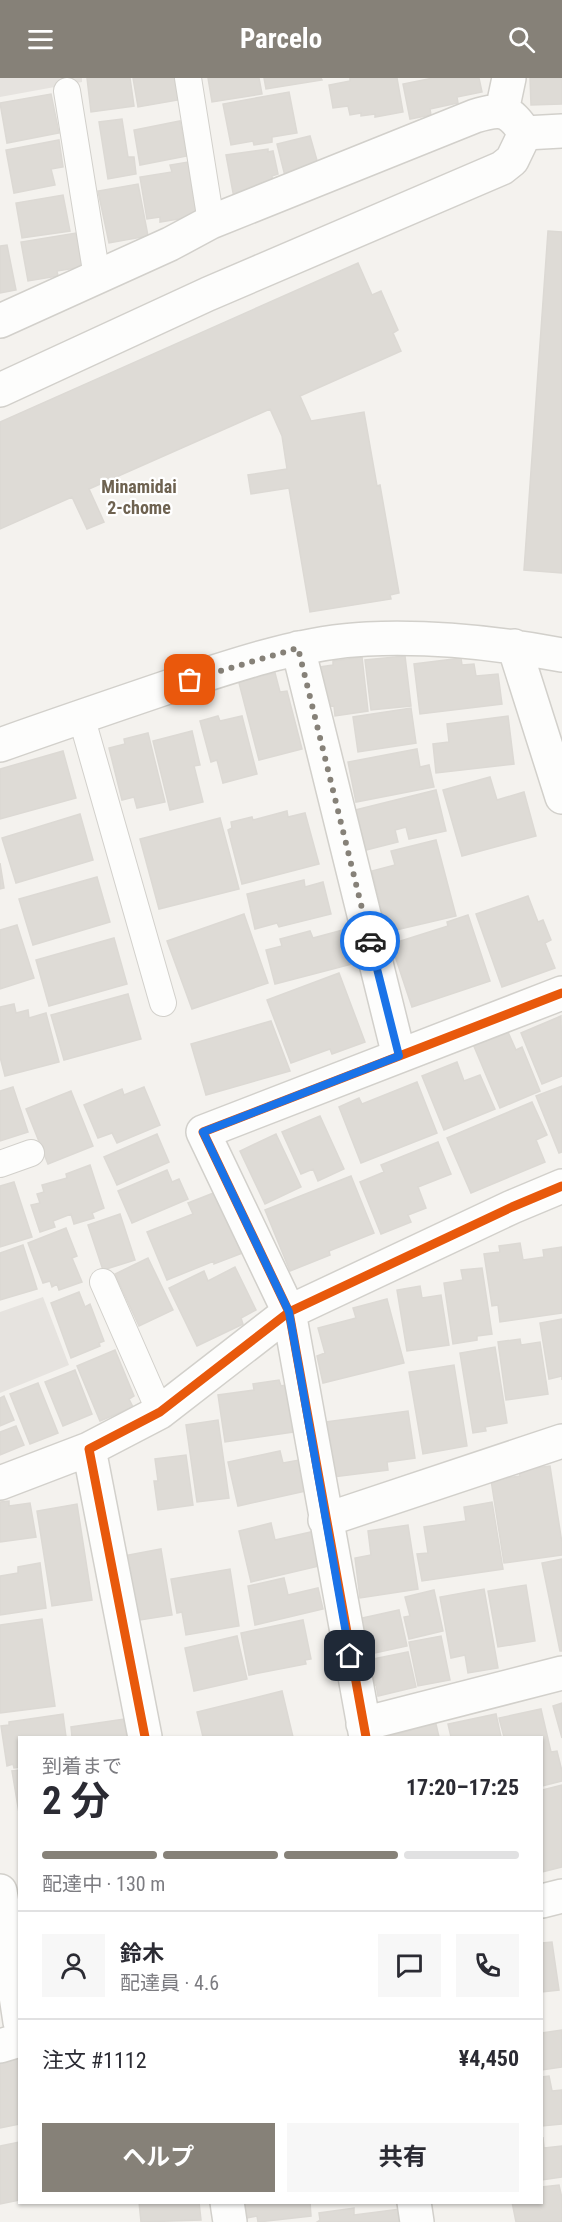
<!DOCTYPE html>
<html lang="ja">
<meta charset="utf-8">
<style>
body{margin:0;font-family:"Roboto Condensed","Noto Sans JP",sans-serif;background:#f7f7f7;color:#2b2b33;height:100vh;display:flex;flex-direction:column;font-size:22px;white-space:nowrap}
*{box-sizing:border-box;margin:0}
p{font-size:20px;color:#7c7c81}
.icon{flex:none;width:33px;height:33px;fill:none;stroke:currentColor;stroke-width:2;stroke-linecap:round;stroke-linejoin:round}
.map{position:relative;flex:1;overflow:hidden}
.details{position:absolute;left:18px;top:1658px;width:525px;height:468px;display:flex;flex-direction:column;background:#fff;border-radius:0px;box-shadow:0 2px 4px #0004}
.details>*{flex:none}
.pin{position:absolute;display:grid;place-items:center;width:51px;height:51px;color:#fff;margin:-26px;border-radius:12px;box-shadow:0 3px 9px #0006}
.courier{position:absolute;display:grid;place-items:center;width:60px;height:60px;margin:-30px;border:4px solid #1a73e8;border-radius:50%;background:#fff;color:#222;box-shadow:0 2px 8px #0007}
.head em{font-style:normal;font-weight:700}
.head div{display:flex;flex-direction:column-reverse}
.head{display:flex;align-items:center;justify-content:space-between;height:102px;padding:0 24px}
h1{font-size:39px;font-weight:700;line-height:45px}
.bar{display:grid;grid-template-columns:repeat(4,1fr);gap:9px 6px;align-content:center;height:72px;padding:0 24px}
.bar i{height:8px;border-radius:4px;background:#e1e1e2}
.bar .selected{background:#868178}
.bar p{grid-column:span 4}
.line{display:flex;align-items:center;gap:15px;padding:0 24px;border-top:2px solid #e1e1e2}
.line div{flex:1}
.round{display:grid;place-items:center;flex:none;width:63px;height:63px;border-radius:0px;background:#f7f7f7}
.action{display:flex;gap:12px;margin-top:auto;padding:12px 24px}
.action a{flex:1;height:69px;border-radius:0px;background:#868178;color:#fff;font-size:24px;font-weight:700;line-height:69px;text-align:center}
.action a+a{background:#f7f7f7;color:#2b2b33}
header{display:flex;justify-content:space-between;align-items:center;height:78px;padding:0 24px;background:#868178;color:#fff;font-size:27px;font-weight:700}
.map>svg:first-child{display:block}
.parking{fill:#e6e3df}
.building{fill:#dedbd6;stroke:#dcd9d4;stroke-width:1.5}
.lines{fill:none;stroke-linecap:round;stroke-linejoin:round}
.service-casing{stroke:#d2d0cb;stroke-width:28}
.minor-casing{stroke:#d2d0cb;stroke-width:36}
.service{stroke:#fdfdfc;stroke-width:26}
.minor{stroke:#fdfdfc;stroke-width:33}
.cycleway-casing{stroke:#fff;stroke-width:13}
.cycleway{stroke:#e8590c;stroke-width:9}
.done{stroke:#868178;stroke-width:6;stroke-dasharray:0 10.8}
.route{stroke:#1a73e8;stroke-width:8}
.labels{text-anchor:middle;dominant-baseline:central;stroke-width:4.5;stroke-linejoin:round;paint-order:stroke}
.neighbourhood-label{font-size:18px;font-weight:bold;fill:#6e6250;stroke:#fff}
</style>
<header><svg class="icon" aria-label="menu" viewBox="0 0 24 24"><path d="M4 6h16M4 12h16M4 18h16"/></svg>Parcelo<svg class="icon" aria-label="search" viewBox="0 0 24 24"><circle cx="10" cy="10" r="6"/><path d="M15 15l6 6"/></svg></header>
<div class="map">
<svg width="562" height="2144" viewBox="0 0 562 2144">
<rect width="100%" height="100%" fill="#f4f2ee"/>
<path class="parking" d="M0,0H82V4L0,19Z
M43,1219L69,1287L0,1315V1234Z"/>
<path class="building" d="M87,0H130L134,28L91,34Z
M133,0H174L178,22L138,29Z
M208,0H259L262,16L212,24Z
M264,0H321L322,2L266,11Z
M350,0H397L403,34L375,39V36L361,38V35L350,37L348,28L333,30L329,7L350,3Z
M433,0H479L482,14L457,19L458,25L430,31L431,37L410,41L403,6Z
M530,0H562V26L531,27Z
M289,14L297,55L272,59V64L254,67L253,63L231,67L223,26Z
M51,16L59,55L7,65L0,25Z
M122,41L128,79H134L136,96L108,101L99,44Z
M180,43L187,78L140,87L134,52Z
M310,58L320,93L286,102L277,66Z
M59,62L63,89L51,91L55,107L14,115L6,72Z
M268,71V74L273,73L278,96L272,98L273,106L234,120L226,77Z
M188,84L197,138L160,144V139L147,141L140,99L172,94L170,87Z
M138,106L148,158L109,165L98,113Z
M63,117L70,153L22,160L16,125Z
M548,153L562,154V495L524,492Z
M76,155L82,189L57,193L58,198L28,203L21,164Z
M7,167L16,212L0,215V168Z
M358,185L372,217L381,213L398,252L393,255L401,273L300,318L311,343L364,334L377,408L380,407L399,515L390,517L391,521L310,534L289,410L251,416L248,397L287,391L282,358L270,331L89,411L104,444L87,451L72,419L0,451V344Z
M405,578L411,628L371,632L365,582Z
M362,579L368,633L335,638L334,628L325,629L320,589L333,587V583Z
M461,580L462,587L474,586L476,598L498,596L502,626L420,636L414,586Z
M275,595L280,614L287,613L302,671L259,682L238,601L257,596V599Z
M411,630L416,665L358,674L353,639Z
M218,638L220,643L242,638L257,696L223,705L217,682L211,684L200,643Z
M508,638L514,686L436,695L433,666L449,664L447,646Z
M192,653L200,687L194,688L203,724L170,732L153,663Z
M148,655L165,724L137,730L134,719L122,722L109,670L125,666L124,661Z
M417,671L420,689L429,687L434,709L356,724L348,684Z
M63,673L76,720L0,741V691Z
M490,699L497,722L524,714L536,758L462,778L443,712Z
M436,712L446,753L409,761L406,749L395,752L398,764L366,772L355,732Z
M287,733L288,739L305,735L319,786L242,806L228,752L232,750L231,744L252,739L253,742Z
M80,736L93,782L16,805L2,760Z
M220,740L239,811L159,831L140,761Z
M436,762L456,838L387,854L372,793L395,787L391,773Z
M0,785L4,810L0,811Z
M97,799L110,844L33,867L19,821Z
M304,802L305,809L323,804L331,836L279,849L277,845L255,851L247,816Z
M528,818L538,844L543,842L551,862L545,865L555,890L502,909L476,836Z
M244,836L268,905L192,931L167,863Z
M468,837L490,903L412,929L391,866L448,848L447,844Z
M17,847L34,900L0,911V852Z
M343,852L352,886L275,906L266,872L282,868L280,861L310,853L313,860Z
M114,860L127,906L49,928L36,882Z
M339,895L365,964L332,976L330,971L291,985L267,922Z
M128,916L141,961L64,982L51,937Z
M14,926L16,935L28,932L29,940L46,935L59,984L5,998L0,979V929Z
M561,938L562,998L542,1006L521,955Z
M271,943L290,993L206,1017L191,966Z
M504,945L516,972L522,969L540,1013L500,1030L470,959Z
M457,984L464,1003L480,997L495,1031L444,1052L422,998Z
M417,1004L437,1055L361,1085L339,1029L359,1020L362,1026Z
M562,1008V1074L559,1075L536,1018Z
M13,1009L28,1054L0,1063V1013Z
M144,1009L160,1047L117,1065L112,1055L98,1060L84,1027L122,1011L124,1017Z
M71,1013L93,1068L48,1086L26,1031Z
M532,1024L547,1057L536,1062L545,1084L471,1115L447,1060Z
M320,1038L344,1091L318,1103L313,1091L301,1096L282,1054Z
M157,1056L169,1084L117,1107L104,1079Z
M276,1056L301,1109L265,1126L240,1073Z
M438,1064L451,1096L418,1109L426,1130L408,1137L411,1144L381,1156L360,1104L384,1094L381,1087Z
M90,1087L104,1130L92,1135L94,1140L74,1146L71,1136L53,1143L55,1149L40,1154L31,1127L40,1125L37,1116L44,1114L42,1107L67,1100L66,1096Z
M167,1092L172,1104L179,1101L188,1121L132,1145L118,1113Z
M351,1098L374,1155L329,1173L330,1177L290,1193L265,1132Z
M14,1104L32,1159L0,1169V1108Z
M221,1112L245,1174L214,1186V1183L167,1202L147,1154L193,1136L188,1125Z
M120,1136L135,1182L103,1192L88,1147Z
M66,1150L77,1178L72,1180L82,1204L59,1212L57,1206L52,1209L50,1203L43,1205L28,1165Z
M520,1165L523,1182L544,1179L543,1172L562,1169V1235L500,1244L498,1227L492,1228L484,1176L500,1174L499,1168Z
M23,1167L37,1211L0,1222V1175Z
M148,1180L173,1232L139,1248L115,1196Z
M235,1189L256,1232L241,1240L243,1246L197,1268L169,1210L204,1193L208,1203Z
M482,1190L492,1256L477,1258V1262L453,1266L444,1205L463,1202L461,1192Z
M420,1208L422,1220L441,1217L449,1267L407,1273L397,1212Z
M79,1214L85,1229L90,1226L104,1263L99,1265L100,1268L71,1280L51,1225Z
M387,1221L404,1285L323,1305L317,1278L325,1275L318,1250L356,1240L353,1230Z
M562,1241V1302V1298L549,1301L540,1245Z
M520,1261L521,1267L540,1264L548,1316L506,1322L498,1264Z
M495,1269L507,1345L485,1349L486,1353L473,1355L460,1275Z
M115,1272L134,1318L129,1321L133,1329L100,1343L77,1288Z
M454,1287L467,1368L423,1376L409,1294Z
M75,1292L92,1336L63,1348L45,1304Z
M279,1302L281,1308L286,1307L293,1354L225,1364L218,1317L254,1312L253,1306Z
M38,1305L58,1355L30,1366L10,1316Z
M4,1318L14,1342L0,1348V1320Z
M408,1333L415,1380L387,1384L388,1392L333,1399L326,1344Z
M218,1342L229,1420L197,1424L186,1347Z
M16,1348L24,1367L0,1377V1354Z
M280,1373L283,1385L299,1382L306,1413L238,1428L228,1384Z
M186,1377L193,1427L158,1432L154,1403H158L155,1381Z
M550,1388L562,1465V1477L504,1485L491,1402L520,1398L519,1392Z
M9,1423V1428L30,1425L36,1459L0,1464V1424Z
M492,1424L503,1491L422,1503L417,1476L428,1475L424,1449L466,1443L464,1429Z
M77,1426L92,1522L52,1528L37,1433Z
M271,1445L275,1462L311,1454L319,1488L251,1504L239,1453Z
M408,1447L418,1511L360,1520L355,1480L371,1477L368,1453Z
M161,1471L172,1537L134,1543L123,1478Z
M562,1481V1573H560L542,1485Z
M40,1485L46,1530L0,1537V1498L18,1495V1489Z
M230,1491L239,1548L186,1557L182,1534L177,1535L171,1501Z
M284,1500L288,1517L318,1510L323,1531L255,1547L248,1508Z
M526,1507L535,1563L498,1569L488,1513Z
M484,1511L498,1590L468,1595L465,1577L451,1580L440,1519Z
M434,1512L443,1553L409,1561L404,1539L410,1538L405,1519Z
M399,1532L407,1568L366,1577L353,1542Z
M42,1541L55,1628L0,1635V1547Z
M303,1542L311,1581L305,1582L306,1586L249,1597L241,1555Z
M237,1558L247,1601L194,1613L185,1570Z
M441,1558L450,1602L418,1608L409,1564Z
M408,1574L416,1609L378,1618L376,1607L369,1608L363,1583Z
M282,1613L293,1659H203L197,1634Z
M562,1625V1660L553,1628Z
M541,1631L551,1674L557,1673L562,1693V1703L542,1708V1659H504L499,1640Z
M63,1636L66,1659H20V1689L14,1690L13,1686L7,1688L1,1648L9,1647V1644Z
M496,1636L501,1659H451L448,1646Z
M124,1641L127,1659H72L71,1649Z
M435,1642L439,1659H386L412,1652L411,1648Z
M20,1692V1741L12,1693Z
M562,1707V1789L542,1794V1712Z
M552,1864L559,1912L542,1914V1865Z
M562,1952V1989L542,1992V1955Z
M20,1975V2046L0,2050V1979Z
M549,1998L552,2013L562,2012V2046L542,2048V1999Z
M543,2059L544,2070L562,2068V2099L542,2102Z
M20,2064V2122L0,2126V2068Z
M559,2107L562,2120V2144H516L512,2124H542V2109Z
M139,2124H199L201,2142L141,2144Z
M244,2124H310L311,2138L258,2144L257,2138L246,2140Z
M354,2130V2137L400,2131L401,2144H317L320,2142L319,2135Z"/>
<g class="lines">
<defs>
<path id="service" d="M188,0L211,144
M67,13L97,199
M81,638L163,925
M0,1086L31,1075
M103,1204L160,1334"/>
<path id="minor" d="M502,33L509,0
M525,55L562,53
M0,243L170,166L211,144L475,38C502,30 509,31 525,55
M0,312L208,216L502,90L512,82L525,55
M514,568L562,719
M298,570L399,978
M0,667C59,646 118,626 177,606C238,586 302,564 367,561C432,558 498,565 562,577
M0,1405L89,1371
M325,1442L562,1363
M363,1646L562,1595
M145,1659L89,1371L160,1334L289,1234L512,1129L562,1108
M366,1659L289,1234L203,1054L562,915
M0,1813L20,1944
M542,1823L562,1818
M0,1968L20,1962
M227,2124L230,2144
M414,2124L417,2144"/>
</defs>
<use href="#service" class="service-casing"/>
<use href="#minor" class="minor-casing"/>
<use href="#service" class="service"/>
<use href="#minor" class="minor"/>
<defs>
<path id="cycleway" d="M145,1659L89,1371L160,1334L289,1234L512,1129L562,1108
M366,1659L289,1234L203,1054L562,915"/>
</defs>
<use href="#cycleway" class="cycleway-casing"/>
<use href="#cycleway" class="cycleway"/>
</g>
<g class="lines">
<path class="done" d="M190,602L298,570L370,863"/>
<path class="route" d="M350,1578L289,1234L203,1054L399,978L370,863"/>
</g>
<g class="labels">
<g class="neighbourhood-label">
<text x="139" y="408">Minamidai<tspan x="139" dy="21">2-chome</tspan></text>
</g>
</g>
</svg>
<div class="pin" style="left:190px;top:602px;background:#ea580c"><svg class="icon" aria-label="bag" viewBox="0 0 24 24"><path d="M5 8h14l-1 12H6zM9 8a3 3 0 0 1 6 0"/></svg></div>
<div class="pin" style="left:350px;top:1578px;background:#1f2937"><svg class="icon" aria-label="home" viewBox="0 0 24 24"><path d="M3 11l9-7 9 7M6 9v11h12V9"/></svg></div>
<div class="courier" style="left:370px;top:863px"><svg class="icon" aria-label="car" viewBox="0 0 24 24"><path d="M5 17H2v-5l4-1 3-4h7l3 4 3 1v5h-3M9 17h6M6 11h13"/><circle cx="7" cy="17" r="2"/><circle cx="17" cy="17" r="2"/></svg></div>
<section class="details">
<div class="head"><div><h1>2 分</h1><p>到着まで</p></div><em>17:20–17:25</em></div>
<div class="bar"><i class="selected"></i><i class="selected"></i><i class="selected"></i><i></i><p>配達中 · 130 m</p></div>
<div class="line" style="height:108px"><a class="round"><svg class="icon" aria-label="person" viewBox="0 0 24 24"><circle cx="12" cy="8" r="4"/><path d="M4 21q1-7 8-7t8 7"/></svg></a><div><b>鈴木</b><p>配達員 · 4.6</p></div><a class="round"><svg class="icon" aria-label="chat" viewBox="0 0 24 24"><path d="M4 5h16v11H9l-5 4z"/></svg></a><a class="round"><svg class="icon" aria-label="phone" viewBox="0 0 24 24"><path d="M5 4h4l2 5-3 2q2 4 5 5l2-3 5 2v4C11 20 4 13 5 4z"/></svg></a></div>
<div class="line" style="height:78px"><div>注文 #1112</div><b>¥4,450</b></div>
<div class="action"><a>ヘルプ</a><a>共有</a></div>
</section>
</div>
